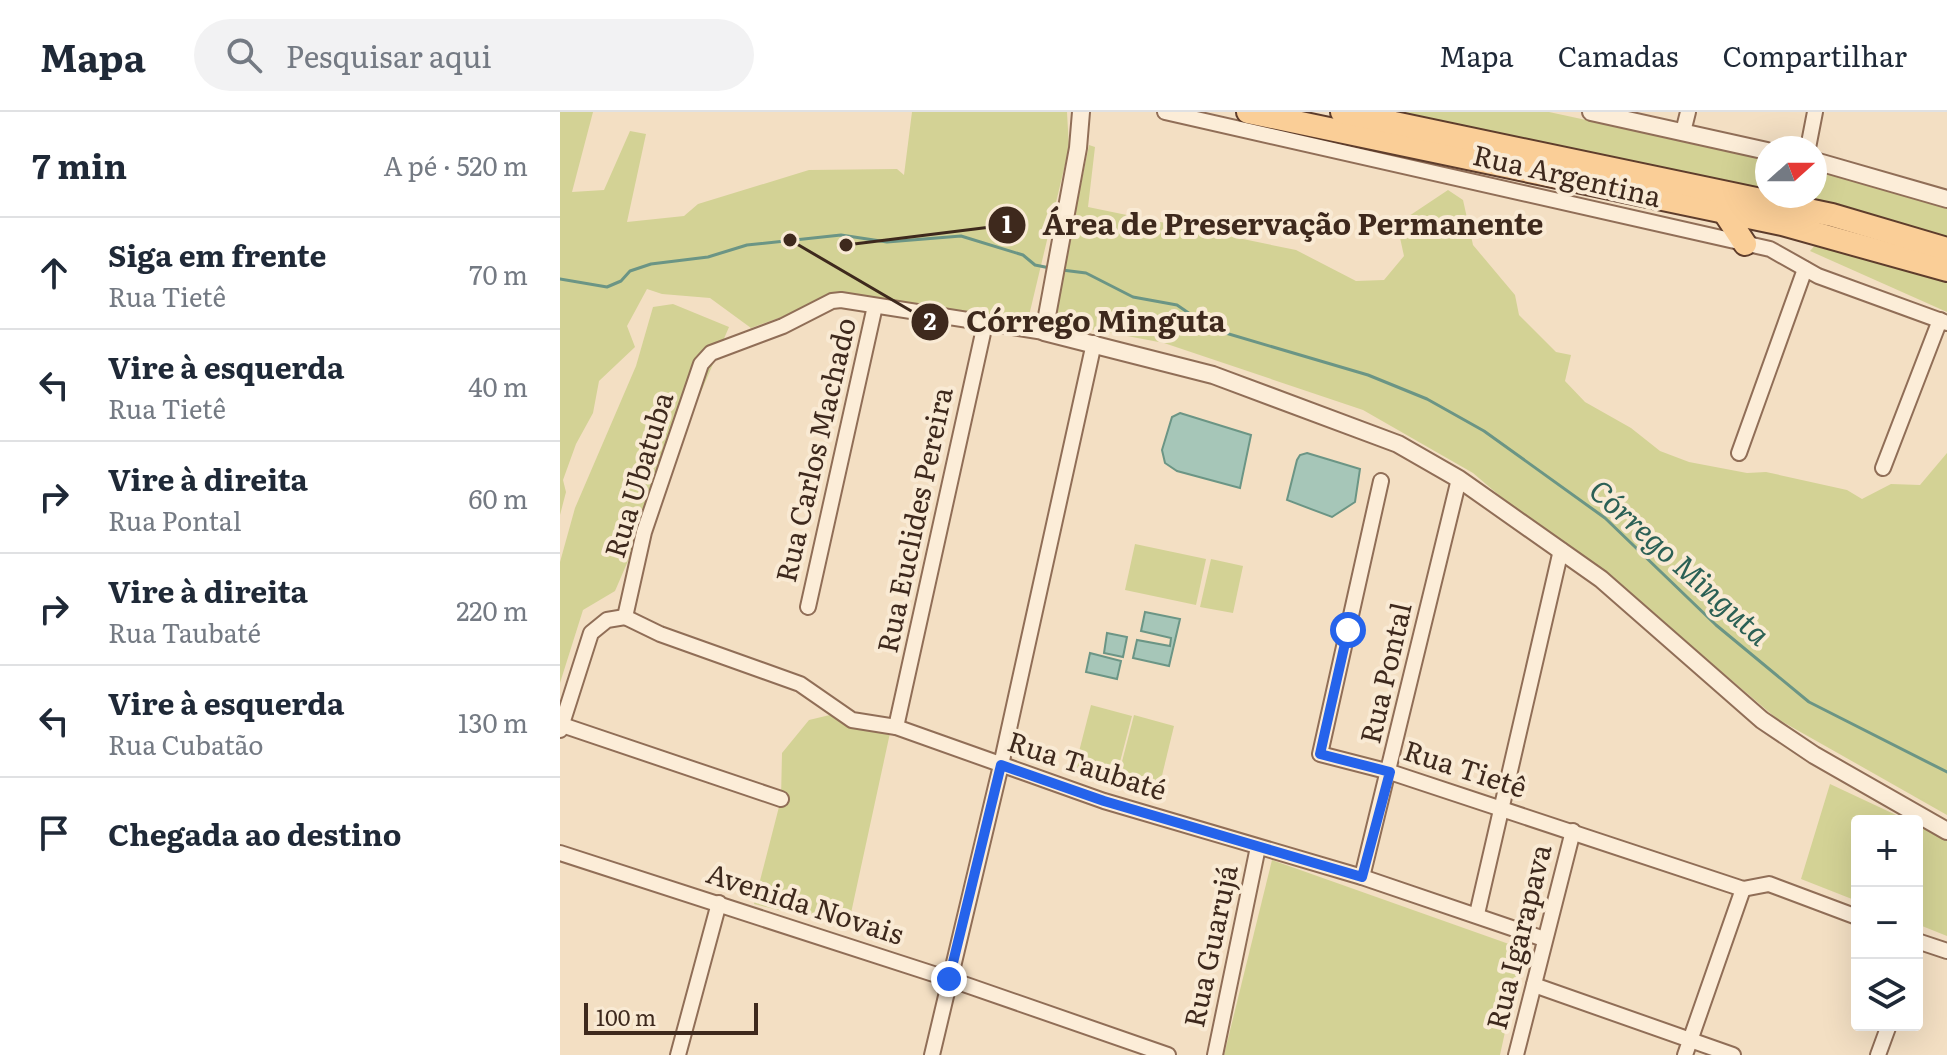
<!DOCTYPE html>
<html lang="pt">
<head>
<meta charset="utf-8">
<style>
	:root { --surface:#fff; --page:#f2f2f3; --text:#1f2937; --muted:#747a83; --line:#e0e1e3 }
	body { margin:0; font-family:Literata,serif; background:var(--page); color:var(--text) }
	.controls { position:absolute; right:24px; bottom:24px; display:grid; overflow:hidden; border-radius:8px; box-shadow:0 8px 32px #0002 }
	.controls button { width:72px; height:72px; display:grid; place-items:center; padding:0; border:0; border-bottom:2px solid var(--line); background:var(--surface); color:var(--text); font:40px sans-serif }
	.compass { position:absolute; left:1195px; top:24px; width:72px; height:72px; border-radius:50%; background:var(--surface); box-shadow:0 8px 32px #0002; rotate:69deg }
	.scale { position:absolute; left:24px; bottom:20px; width:174px; box-sizing:border-box; padding-left:8px; border:4px solid #3e291d; border-top:0; font-size:22px; line-height:28px; white-space:nowrap; color:#3e291d; -webkit-text-stroke:6px #f9ead4; paint-order:stroke }
	.stop { position:absolute; width:24px; height:24px; margin:-18px; border:6px solid #2563eb; border-radius:50%; background:#fff }
	.stop.end { background:#2563eb; border-color:#fff; box-shadow:0 2px 8px #0008 }
	.list { margin:0; padding:0; list-style:none }
	h2 { display:flex; justify-content:space-between; align-items:center; height:104px; margin:0; padding:0 32px; font-size:34px }
	h2 small { font-size:26px; font-weight:400; color:var(--muted) }
	.list li { display:grid; grid-template-columns:52px 1fr auto; gap:24px; align-items:center; box-sizing:border-box; height:112px; padding:0 32px; border-top:2px solid var(--line) }
	.list b { display:block; font-size:30px; white-space:nowrap }
	.list p { margin:0; font-size:26px; white-space:nowrap; color:var(--muted) }
	.list em { font-size:26px; font-style:normal; color:var(--muted) }
	.icon { flex:none; width:44px; height:44px; fill:none; stroke:currentColor; stroke-width:2; stroke-linecap:round; stroke-linejoin:round }
	.map { position:relative; flex:none; width:1387px; height:943px; overflow:hidden }
	header { display:flex; align-items:center; gap:48px; box-sizing:border-box; height:112px; padding:0 40px; background:var(--surface); border-bottom:2px solid var(--line) }
	header strong { font-size:38px }
	nav { display:flex; gap:44px; margin-inline-start:auto; font-size:28px }
	.search { width:560px; height:72px; background:var(--page); display:flex; align-items:center; gap:20px; box-sizing:border-box; padding:0 28px; border-radius:44px; color:var(--muted); font-size:30px }
	main { display:flex }
	aside { flex:1; background:var(--surface) }
	.map>svg:first-child { display:block }
	.green { fill:#d3d295 }
	.water { fill:#a6c6b8; stroke:#6b9585; stroke-width:2 }
	.lines { fill:none; stroke-linecap:round; stroke-linejoin:round }
	.stream { stroke:#6b9585; stroke-width:3 }
	.minor-casing { stroke:#906e57; stroke-width:18 }
	.tertiary-casing { stroke:#906e57; stroke-width:20 }
	.primary-casing { stroke:#5e3d2c; stroke-width:26 }
	.minor { stroke:#fcedd8; stroke-width:14 }
	.tertiary { stroke:#fcedd8; stroke-width:16 }
	.primary { stroke:#face97; stroke-width:22 }
	.route { stroke:#2563eb; stroke-width:10 }
	.labels { text-anchor:middle; stroke-width:8; stroke-linejoin:round; paint-order:stroke }
	.street-label { font-size:28px; fill:#3e291d; stroke:#f9ead4 }
	.water-label { font-size:30px; font-style:italic; fill:#2b6055; stroke:#f9ead4 }
	.leader { fill:none; stroke:#3e291d; stroke-width:3 }
	.callout-dot { fill:#3e291d; stroke:#f9ead4; stroke-width:3 }
	.mark-label { font-size:24px; text-anchor:middle; font-weight:bold; fill:#fff }
	.callout-label { font-size:30px; text-anchor:middle; font-weight:bold; fill:#3e291d; stroke:#f9ead4; stroke-width:8; stroke-linejoin:round; paint-order:stroke }
</style>
</head>
<body>
<header>
<strong>Mapa</strong>
<div class="search"><svg class="icon" aria-label="search" viewBox="0 0 24 24"><circle cx="10" cy="10" r="6"/><path d="M15 15l6 6"/></svg>Pesquisar aqui</div>
<nav><a>Mapa</a><a>Camadas</a><a>Compartilhar</a></nav>
</header>
<main>
<aside>
<h2>7 min<small>A pé · 520 m</small></h2>
<ul class="list">
<li><svg class="icon" aria-label="ahead" viewBox="0 0 24 24"><path d="M12 20V5M6 11l6-6 6 6"/></svg><div><b>Siga em frente</b><p>Rua Tietê</p></div><em>70 m</em></li>
<li><svg class="icon" aria-label="left" viewBox="0 0 24 24"><path d="M17 20v-9H6M10 6l-5 5 5 5"/></svg><div><b>Vire à esquerda</b><p>Rua Tietê</p></div><em>40 m</em></li>
<li><svg class="icon" aria-label="right" viewBox="0 0 24 24"><path d="M7 20v-9h11M14 6l5 5-5 5"/></svg><div><b>Vire à direita</b><p>Rua Pontal</p></div><em>60 m</em></li>
<li><svg class="icon" aria-label="right" viewBox="0 0 24 24"><path d="M7 20v-9h11M14 6l5 5-5 5"/></svg><div><b>Vire à direita</b><p>Rua Taubaté</p></div><em>220 m</em></li>
<li><svg class="icon" aria-label="left" viewBox="0 0 24 24"><path d="M17 20v-9H6M10 6l-5 5 5 5"/></svg><div><b>Vire à esquerda</b><p>Rua Cubatão</p></div><em>130 m</em></li>
<li><svg class="icon" aria-label="arrive" viewBox="0 0 24 24"><path d="M6 21V4h12l-3 4 3 4H6"/></svg><div><b>Chegada ao destino</b></div></li>
</ul>
</aside>
<div class="map">
<svg width="1387" height="943" viewBox="0 0 1387 943">
	<rect width="100%" height="100%" fill="#f3dfc3"/>
	<!-- green -->
	<g class="green">
		<polygon points="0,0 33,0 12,80 44,78 70,19 86,22 67,110 124,104 138,92 249,58 337,57 344,63 352,0 507,0 509,36 467,212 277,185 191,216 150,186 102,182 87,177 67,214 75,235 39,269 33,301 16,332 3,368 6,380 0,403"/>
		<polygon points="812,0 989,0 1207,47 1207,82"/>
		<polygon points="529,33 535,35 528,95 736,138 796,169 824,168 844,144 837,112 888,78 903,88 913,133 955,183 959,203 996,240 1011,243 1005,269 1025,290 1071,316 1100,339 1129,350 1187,361 1206,360 1287,378 1302,387 1331,372 1360,373 1387,341 1387,703 1216,606 1102,509 1016,449 913,361 803,298 604,231 493,210"/>
		<polygon points="1255,57 1387,94 1387,130 1218,84 1255,84"/>
		<polygon points="1257,131 1387,168 1387,200 1250,139"/>
		<polygon points="113,192 169,215 55,479 23,498 0,571 0,450 15,396 76,254 93,195"/>
		<polygon points="575,432 646,447 636,493 565,478"/>
		<polygon points="651,447 683,454 673,501 640,495"/>
		<polygon points="531,593 572,604 555,669 514,659"/>
		<polygon points="274,602 330,621 288,815 194,792 221,687 222,641 249,608"/>
		<polygon points="574,603 614,614 598,680 557,669"/>
		<polygon points="1270,672 1349,709 1297,709 1297,789 1241,767"/>
		<polygon points="1357,712 1387,726 1387,824 1357,812"/>
		<polygon points="712,748 963,837 940,943 664,943"/>
	</g>
	<!-- water -->
	<g class="water">
		<polygon points="620,301 691,323 680,376 617,359 605,351 602,338 612,305"/>
		<polygon points="747,341 800,357 795,390 772,405 727,388 737,348 740,343"/>
		<polygon points="585,500 620,507 609,554 573,546 577,528 610,534 611,526 581,519"/>
		<polygon points="547,521 567,525 563,545 544,541"/>
		<polygon points="530,541 561,549 557,567 526,560"/>
	</g>
	<g class="lines">
		<!-- stream -->
		<g class="stream">
			<polyline points="502,158 526,161 573,185 617,193 652,217 808,263 867,287 924,319 1045,406 1156,513 1249,590 1387,660"/>
			<polyline points="0,167 47,175 61,169 70,159 91,152 148,145 187,133 281,123 327,130 401,124 463,143 475,153 490,156"/>
		</g>
		<defs>
			<g id="minor">
				<polyline points="605,0 1210,137 1258,164 1387,211"/>
				<polyline points="1123,20 1128,0"/>
				<polyline points="1248,36 1255,0"/>
				<polyline points="1179,341 1245,157"/>
				<polyline points="1323,356 1380,208"/>
				<polyline points="821,369 760,642 830,660 1183,777 1209,772 1297,805"/>
				<polyline points="248,495 315,194"/>
				<polyline points="65,505 100,522 240,572 292,608 336,615 544,689 802,765 984,827"/>
				<polyline points="65,505 84,420 141,252 151,241 223,214 272,189 281,188 484,220"/>
				<polyline points="2,613 221,687"/>
				<polyline points="336,615 425,212"/>
				<polyline points="0,618 31,521 47,508 65,505"/>
				<polyline points="0,741 389,867 608,943"/>
				<polyline points="802,765 899,367"/>
				<polyline points="917,802 1001,438"/>
				<polyline points="1357,829 1387,839"/>
				<polyline points="974,873 1173,943"/>
				<polyline points="118,943 159,791"/>
				<polyline points="372,943 441,653 534,231"/>
				<polyline points="655,943 698,735"/>
				<polyline points="956,943 1013,719"/>
				<polyline points="1125,943 1183,777"/>
				<polyline points="1318,943 1329,913"/>
			</g>
			<g id="tertiary">
				<polyline points="521,0 518,36 484,220 653,263 838,332 899,367 1041,467 1202,608 1254,643 1387,719"/>
				<polyline points="1031,0 1207,39"/>
				<polyline points="1255,49 1387,87"/>
			</g>
			<g id="primary">
				<polyline points="688,0 1222,112 1387,158"/>
				<polyline points="782,0 1272,103 1387,137"/>
				<polyline points="1166,103 1185,132"/>
			</g>
		</defs>
		<!-- minor casing -->
		<use href="#minor" class="minor-casing"/>
		<!-- tertiary casing -->
		<use href="#tertiary" class="tertiary-casing"/>
		<!-- primary casing -->
		<use href="#primary" class="primary-casing"/>
		<!-- minor -->
		<use href="#minor" class="minor"/>
		<!-- tertiary -->
		<use href="#tertiary" class="tertiary"/>
		<!-- primary -->
		<use href="#primary" class="primary"/>
	</g>
	<g class="lines">
		<!-- route -->
		<polyline class="route" points="389,867 441,653 544,689 802,765 830,660 760,642 788,518"/>
	</g>
	<g class="labels">
		<!-- street labels -->
		<g class="street-label">
			<text transform="translate(1007 64) rotate(13)" y="10">Rua Argentina</text>
			<text transform="translate(256 338) rotate(-77)" y="10">Rua Carlos Machado</text>
			<text transform="translate(79 363) rotate(-73)" y="10">Rua Ubatuba</text>
			<text transform="translate(355 408) rotate(-78)" y="10">Rua Euclides Pereira</text>
			<text transform="translate(826 561) rotate(-77)" y="10">Rua Pontal</text>
			<text transform="translate(527 654) rotate(18)" y="10">Rua Taubaté</text>
			<text transform="translate(905 657) rotate(18)" y="10">Rua Tietê</text>
			<text transform="translate(245 792) rotate(18)" y="10">Avenida Novais</text>
			<text transform="translate(959 825) rotate(-76)" y="10">Rua Igarapava</text>
			<text transform="translate(651 834) rotate(-78)" y="10">Rua Guarujá</text>
		</g>
		<!-- water labels -->
		<g class="water-label">
			<text transform="translate(1119 451) rotate(42)" y="10">Córrego Minguta</text>
		</g>
	</g>
	<!-- callouts -->
	<path class="leader" d="M286 133L447 113M230 128L370 210"/>
	<g class="callout-dot">
		<circle cx="286" cy="133" r="8"/>
		<circle cx="230" cy="128" r="8"/>
		<circle cx="447" cy="113" r="20"/>
		<circle cx="370" cy="210" r="20"/>
	</g>
	<g class="mark-label">
		<text x="447" y="121">1</text>
		<text x="370" y="218">2</text>
	</g>
	<g class="callout-label">
		<text x="733" y="123">Área de Preservação Permanente</text>
		<text x="536" y="220">Córrego Minguta</text>
	</g>
</svg>
<div class="controls">
<button>+</button>
<button>−</button>
<button><svg class="icon" aria-label="layers" viewBox="0 0 24 24"><path d="M12 4l9 5-9 5-9-5zM3 14l9 5 9-5"/></svg></button>
</div>
<svg class="compass" viewBox="-18 -18 36 36"><path d="M0-13l5 13h-10z" fill="#e53935"/><path d="M0 13l5-13h-10z" fill="#747a83"/></svg>
<div class="scale">100 m</div>
<div class="stop" style="left:788px;top:518px"></div>
<div class="stop end" style="left:389px;top:867px"></div>
</div>
</main>
</body>
</html>
